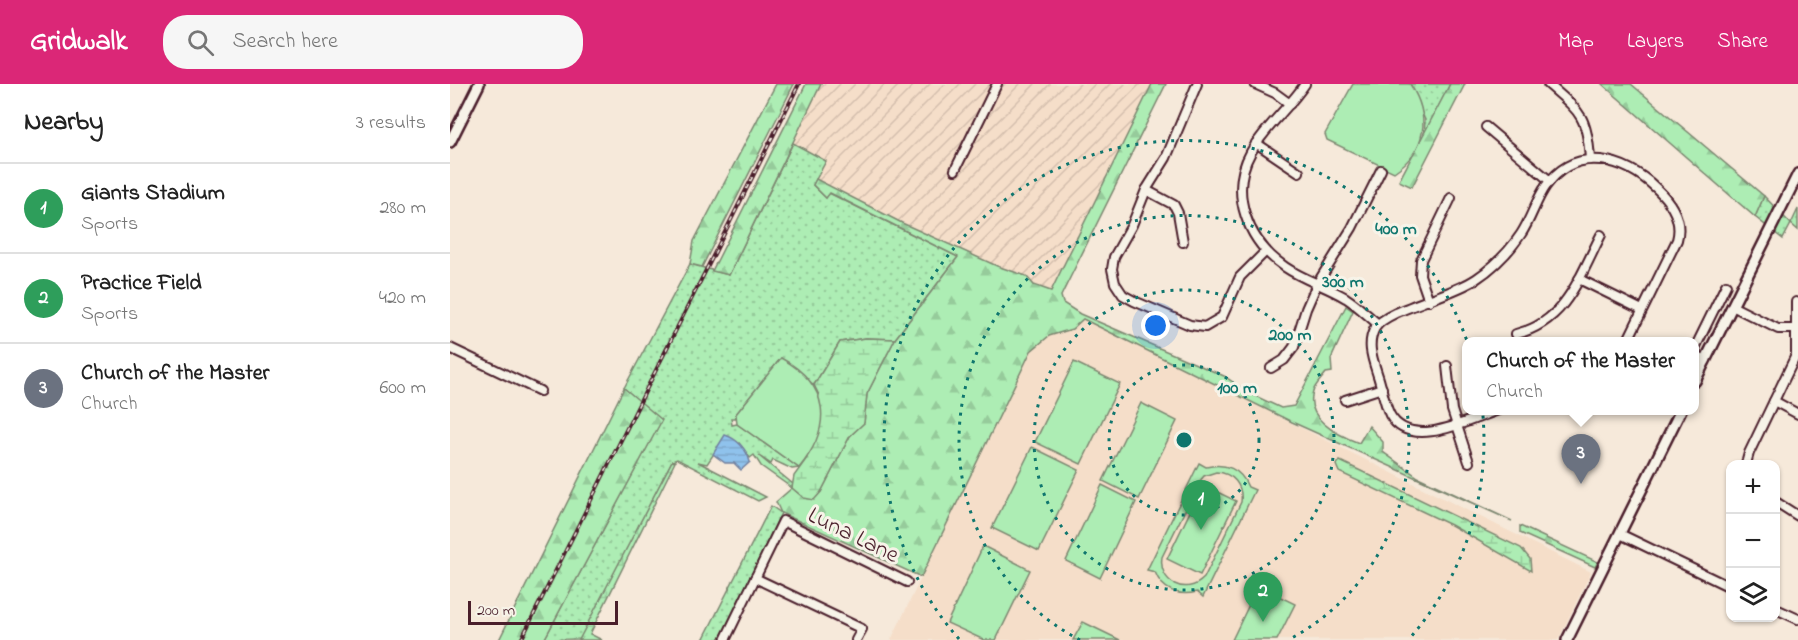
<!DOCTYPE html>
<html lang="en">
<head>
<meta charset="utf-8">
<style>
	:root { --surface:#fff; --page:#f6f6f6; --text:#222; --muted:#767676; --line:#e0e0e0; --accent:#db2777 }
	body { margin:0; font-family:"Indie Flower",sans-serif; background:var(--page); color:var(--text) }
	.controls { position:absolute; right:18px; bottom:18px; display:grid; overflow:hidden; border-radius:12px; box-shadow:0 2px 4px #0004 }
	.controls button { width:54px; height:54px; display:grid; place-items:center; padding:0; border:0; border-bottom:2px solid var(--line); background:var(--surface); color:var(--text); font:30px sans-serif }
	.scale { position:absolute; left:18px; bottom:15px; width:150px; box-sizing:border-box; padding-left:6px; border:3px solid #4a1f2b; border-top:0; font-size:16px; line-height:21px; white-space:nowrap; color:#4a1f2b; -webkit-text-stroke:4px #f7f3e8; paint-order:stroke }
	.you { position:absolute; left:706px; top:242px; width:21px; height:21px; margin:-15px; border:4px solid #fff; border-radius:50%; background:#1a73e8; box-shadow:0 0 0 9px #1a73e833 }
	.badge { display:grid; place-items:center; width:39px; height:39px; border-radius:50%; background:var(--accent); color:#fff; font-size:20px; font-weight:700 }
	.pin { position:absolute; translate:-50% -50px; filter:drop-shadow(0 2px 3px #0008) }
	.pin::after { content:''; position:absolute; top:32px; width:21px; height:18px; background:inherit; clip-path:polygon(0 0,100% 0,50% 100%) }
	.popup { position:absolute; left:1012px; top:253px; width:237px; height:78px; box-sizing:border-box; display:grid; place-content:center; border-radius:12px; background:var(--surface); filter:drop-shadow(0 2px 4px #0005); font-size:20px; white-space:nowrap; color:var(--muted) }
	.popup b { font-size:22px; color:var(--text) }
	.popup::after { content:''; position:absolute; left:50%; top:100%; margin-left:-12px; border:12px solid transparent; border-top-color:var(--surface) }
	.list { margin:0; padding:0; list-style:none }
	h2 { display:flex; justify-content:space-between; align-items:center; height:78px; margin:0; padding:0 24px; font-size:26px }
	h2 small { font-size:20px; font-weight:400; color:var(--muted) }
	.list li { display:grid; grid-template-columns:39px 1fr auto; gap:18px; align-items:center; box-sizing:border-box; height:90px; padding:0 24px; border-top:2px solid var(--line) }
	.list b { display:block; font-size:22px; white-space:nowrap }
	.list p { margin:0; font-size:20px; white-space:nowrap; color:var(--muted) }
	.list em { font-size:20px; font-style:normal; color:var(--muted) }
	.icon { flex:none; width:33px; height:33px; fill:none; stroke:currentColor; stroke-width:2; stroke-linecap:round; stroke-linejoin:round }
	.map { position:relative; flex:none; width:1348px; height:556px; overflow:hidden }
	header { display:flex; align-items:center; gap:36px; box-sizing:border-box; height:84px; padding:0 30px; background:var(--accent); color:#fff }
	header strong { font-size:28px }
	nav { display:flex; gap:33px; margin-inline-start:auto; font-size:21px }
	.search { width:420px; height:54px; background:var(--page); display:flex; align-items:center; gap:15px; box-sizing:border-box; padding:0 21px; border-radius:24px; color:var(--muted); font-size:22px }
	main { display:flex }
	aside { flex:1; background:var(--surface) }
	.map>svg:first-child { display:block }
	.built { fill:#f5dec9 }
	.industrial { fill:url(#industrial-furrows) }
	.grass { fill:url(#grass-dots); stroke:#7c8670; stroke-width:1.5 }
	.forest { fill:url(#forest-firs); stroke:#7c8670; stroke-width:1.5 }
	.wetland { fill:url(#wetland-marsh); stroke:#7c8670; stroke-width:1.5 }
	.garden { fill:#adedb4; stroke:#7c8670; stroke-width:1.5; fill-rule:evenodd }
	.water { fill:url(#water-rules); stroke:#73819f; stroke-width:1.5 }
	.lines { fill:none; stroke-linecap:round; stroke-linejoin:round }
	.minor-casing { stroke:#4a1f2b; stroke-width:12 }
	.major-casing { stroke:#4a1f2b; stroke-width:14 }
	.minor { stroke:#f7f3e8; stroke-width:8 }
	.major { stroke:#f7f3e8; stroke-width:9 }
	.rail-casing { stroke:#4a1f2b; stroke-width:4 }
	.rail { stroke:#f7f3e8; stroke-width:1.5; stroke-dasharray:4.5; stroke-linecap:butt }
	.ring { fill:none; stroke:#0f766e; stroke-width:3; stroke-dasharray:3 6 }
	.labels { text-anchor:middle; stroke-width:6; stroke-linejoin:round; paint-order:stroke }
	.street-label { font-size:24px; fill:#4a1f2b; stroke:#f7f3e8 }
	.centre { fill:#0f766e; stroke:#f7f3e8; stroke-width:3 }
	.ring-label { font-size:18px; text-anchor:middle; font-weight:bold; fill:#0f766e; stroke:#f7f3e8; stroke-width:6; stroke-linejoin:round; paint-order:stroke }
</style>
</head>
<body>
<header>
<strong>Gridwalk</strong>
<div class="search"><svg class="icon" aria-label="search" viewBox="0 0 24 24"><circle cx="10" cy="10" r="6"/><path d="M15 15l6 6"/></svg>Search here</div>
<nav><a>Map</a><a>Layers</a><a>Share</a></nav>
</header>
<main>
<aside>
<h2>Nearby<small>3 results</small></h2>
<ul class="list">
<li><span class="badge" style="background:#2e9e5b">1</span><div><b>Giants Stadium</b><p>Sports</p></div><em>280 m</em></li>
<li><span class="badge" style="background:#2e9e5b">2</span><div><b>Practice Field</b><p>Sports</p></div><em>420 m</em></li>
<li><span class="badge" style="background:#6b7280">3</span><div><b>Church of the Master</b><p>Church</p></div><em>600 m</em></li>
</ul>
</aside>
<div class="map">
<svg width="1348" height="556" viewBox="0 0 1348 556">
	<defs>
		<pattern id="industrial-furrows" width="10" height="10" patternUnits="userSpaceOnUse" patternTransform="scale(1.5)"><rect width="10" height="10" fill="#f5dec9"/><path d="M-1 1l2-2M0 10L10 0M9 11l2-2" fill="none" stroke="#d4bead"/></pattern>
		<pattern id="grass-dots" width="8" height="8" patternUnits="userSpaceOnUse" patternTransform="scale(1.5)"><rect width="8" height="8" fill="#adedb4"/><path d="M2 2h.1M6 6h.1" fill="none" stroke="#96cb9b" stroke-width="1.8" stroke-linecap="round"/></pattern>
		<pattern id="forest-firs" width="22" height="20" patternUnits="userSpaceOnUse" patternTransform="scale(1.5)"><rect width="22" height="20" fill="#adedb4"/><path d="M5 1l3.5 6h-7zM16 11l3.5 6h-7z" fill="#96cb9b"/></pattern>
		<pattern id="wetland-marsh" width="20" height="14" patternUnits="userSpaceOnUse" patternTransform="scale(1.5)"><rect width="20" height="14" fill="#adedb4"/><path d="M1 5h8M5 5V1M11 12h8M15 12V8" fill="none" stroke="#96cb9b"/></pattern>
		<pattern id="water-rules" width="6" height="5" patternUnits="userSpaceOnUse" patternTransform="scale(1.5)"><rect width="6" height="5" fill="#8fc2ec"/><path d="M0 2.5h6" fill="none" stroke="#7da6cb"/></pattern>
	</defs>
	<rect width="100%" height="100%" fill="#f6e9da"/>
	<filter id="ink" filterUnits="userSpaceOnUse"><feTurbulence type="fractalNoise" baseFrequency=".0167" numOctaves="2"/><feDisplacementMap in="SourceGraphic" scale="12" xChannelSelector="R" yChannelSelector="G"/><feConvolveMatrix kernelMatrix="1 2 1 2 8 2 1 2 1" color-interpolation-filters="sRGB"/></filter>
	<g filter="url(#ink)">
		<!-- built -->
		<polygon class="built" points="633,235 1141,488 1108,556 441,556 581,267 599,252 622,245"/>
		<!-- industrial -->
		<polygon class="industrial" points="371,0 712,0 603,219 363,101 375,77 343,59"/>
		<!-- grass -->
		<g class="grass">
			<polygon points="959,0 1000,0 974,51 975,36"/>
			<polygon points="343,59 376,77 363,101 376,114 379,109 508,173 445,255 416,254 390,258 364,301 331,274 286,330 286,334 281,334 282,341 287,340 349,384 342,385 323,376 321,380 309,372 343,400 342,404 311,382 304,371 300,374 289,359 265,368 257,380 248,378 316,413 308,417 227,375 222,377 131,555 94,556 211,337 174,304 240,180 279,191"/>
			<polygon points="1314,112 1341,140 1348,125 1348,146 1341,140 1333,155 1305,133"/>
			<polygon points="321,422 331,429 270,556 253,556"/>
		</g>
		<!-- forest -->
		<g class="forest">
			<polygon points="326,0 344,0 252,183 240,180 244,157"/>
			<polygon points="356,0 371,0 279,191 262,187"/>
			<path d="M702,0h14l-105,212 2,7 17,11 144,62 25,17 32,15 13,-2 52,-100 7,5 -22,48 1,13 -6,1c-4,5 -9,10 -12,16 -12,29 24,46 45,54l10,-17 14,16v10l35,25 94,44 -220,-99 -209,-103 -11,10 -23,7 -18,15 -110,226 -140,-64 -5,-11 16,-14 12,10 17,-6 29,-56 14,-13 3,-29 28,-55 63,-82 -128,-64 -4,5 -13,-13 3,-6 86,44 95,43 29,10 8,9 17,6z"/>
			<polygon points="1000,0 1015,0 962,103 949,97"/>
			<polygon points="1152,0 1181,0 1314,112 1305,133"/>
			<polygon points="174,304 212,336 94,556 49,556"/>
			<polygon points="1070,442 1148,478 1145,483 1070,449"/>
		</g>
		<!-- wetland -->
		<g class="wetland">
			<polygon points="416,254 445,255 417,310 414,339 400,352 371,408 364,416 354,414 342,404 344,392 357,374 369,311 364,301 390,258"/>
			<polygon points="222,377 225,378 140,550 152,556 129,556"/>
			<polygon points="890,377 1071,464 1080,475 1081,487 1001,441 889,388 886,381"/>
		</g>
		<!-- garden -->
		<g class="garden">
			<path d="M903,0h57c21,32 17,66 -16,88l-67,-32 -2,-6z"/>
			<path d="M331,274c49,27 52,68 18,110l-62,-44 -1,-10z"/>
			<polygon points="624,278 670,300 631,380 585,358"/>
			<polygon points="691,319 727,337 689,415 653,397"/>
			<polygon points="582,363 629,386 589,467 542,444"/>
			<path d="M749,379l7,4c19,-5 35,2 42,20l7,3 -52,107 -6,-5c-19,5 -35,-2 -42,-20l-8,-2zM766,388c17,1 27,13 25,30l-37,76c-18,19 -46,4 -42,-21l37,-75 5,-6z"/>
			<polygon points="652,401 686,418 650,494 616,477"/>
			<polygon points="753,401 786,417 750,491 717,475"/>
			<polygon points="533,462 580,486 546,556 534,556 497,539"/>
			<polygon points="808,502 845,520 827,556 782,556"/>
			<polygon points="633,538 670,556 623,556"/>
		</g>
		<!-- water -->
		<path class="water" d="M275,351c13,4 22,15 25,27l-9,8 -7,-7h-9l-12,-9z"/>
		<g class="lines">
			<defs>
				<g id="minor">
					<polyline points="747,0 716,74 696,106 682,141 664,173 662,185 665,199 673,211 684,217 740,241 755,243 772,233 790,193 816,167"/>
					<polyline points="805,0 825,9 840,20"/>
					<path d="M855,0c-16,24 -40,43 -54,68 -23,41 -3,90 34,115 19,13 41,19 61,31 11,7 21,17 32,26"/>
					<path d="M1098,0c32,28 39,31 42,75"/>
					<polyline points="1036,43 1100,97"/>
					<polyline points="806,59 849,88"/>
					<polyline points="505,86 547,0"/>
					<polyline points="696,106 724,121 728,129 733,158"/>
					<polyline points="1129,195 1192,226"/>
					<polyline points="979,217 970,191 971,176 1001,114"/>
					<polyline points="1282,222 1328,245 1348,245"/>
					<path d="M1066,250c50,-12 64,-58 85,-99"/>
					<polyline points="0,264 90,307"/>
					<polyline points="1245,264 1276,201"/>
					<polyline points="1245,271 1256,276"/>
					<polyline points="997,282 1002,326 1019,378"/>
					<polyline points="821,284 834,276 844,263 856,225 867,200 902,144 931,86"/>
					<polyline points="895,316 932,304"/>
					<polyline points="1324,317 1348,330"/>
					<path d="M1048,326c-29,10 -88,41 -108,5 -6,-12 -8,-27 -12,-39 -5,-16 -12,-32 -3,-48 12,-19 77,-32 101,-49 18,-12 33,-27 45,-45 10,-15 15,-34 25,-48 30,-42 79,-28 110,2 15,14 27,31 21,52l-50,102"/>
					<polyline points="1296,380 1299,369 1346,271 1346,218"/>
					<polyline points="1326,418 1348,432"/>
					<polyline points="1170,450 1280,503"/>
					<polyline points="305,494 412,545 406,556"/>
					<polyline points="1326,525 1348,535"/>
					<polyline points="275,556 333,437 457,498"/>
				</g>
				<g id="major">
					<polyline points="0,58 29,0"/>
					<polyline points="1245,297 1348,90"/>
					<polyline points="1117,556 1231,326"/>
				</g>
			</defs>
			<!-- minor casing -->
			<use href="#minor" class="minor-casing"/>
			<!-- major casing -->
			<use href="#major" class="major-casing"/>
			<!-- minor -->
			<use href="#minor" class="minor"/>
			<!-- major -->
			<use href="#major" class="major"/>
			<defs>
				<polyline id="rail" points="71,556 349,0"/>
			</defs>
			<!-- rail casing -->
			<use href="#rail" class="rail-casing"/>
			<!-- rail -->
			<use href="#rail" class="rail"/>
		</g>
	</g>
	<!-- distance rings -->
	<g class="ring">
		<circle cx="734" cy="356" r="75"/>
		<circle cx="734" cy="356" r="150"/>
		<path d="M630 556A225 225 0 1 1 838 556"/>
		<path d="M509 555A300 300 0 1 1 959 555"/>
	</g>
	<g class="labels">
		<!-- street labels -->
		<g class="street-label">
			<text transform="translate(404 450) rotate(26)" y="8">Luna Lane</text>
		</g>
	</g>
	<circle cx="734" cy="356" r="9" class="centre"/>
	<g class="ring-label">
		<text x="946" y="150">400 m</text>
		<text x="893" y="203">300 m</text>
		<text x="840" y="256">200 m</text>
		<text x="787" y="309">100 m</text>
	</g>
</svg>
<div class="controls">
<button>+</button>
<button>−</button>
<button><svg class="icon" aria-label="layers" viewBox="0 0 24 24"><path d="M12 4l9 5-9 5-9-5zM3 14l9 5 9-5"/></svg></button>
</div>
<div class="scale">200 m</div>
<div class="you"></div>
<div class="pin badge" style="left:751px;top:446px;background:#2e9e5b">1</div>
<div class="pin badge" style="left:813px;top:538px;background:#2e9e5b">2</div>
<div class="pin badge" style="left:1131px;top:400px;background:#6b7280">3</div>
<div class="popup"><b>Church of the Master</b>Church</div>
</div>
</main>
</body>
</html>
